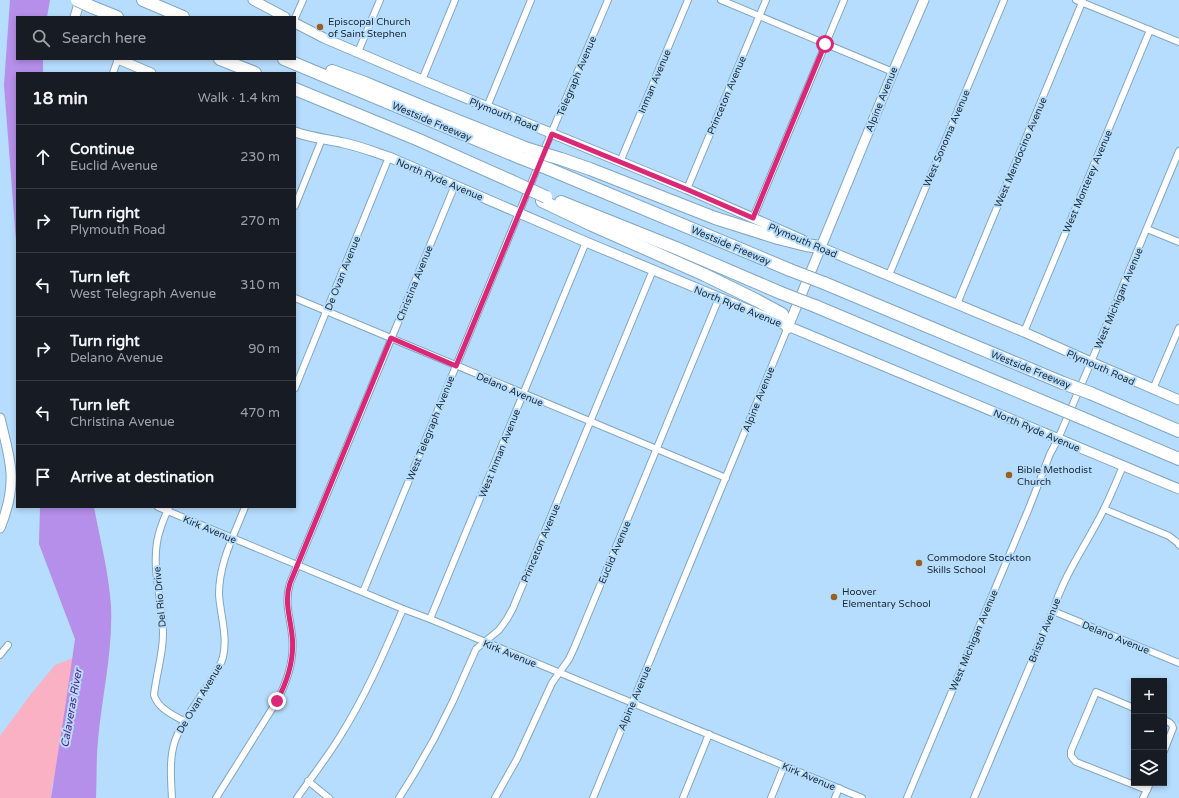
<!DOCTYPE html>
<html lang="en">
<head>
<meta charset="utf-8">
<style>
	:root { --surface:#171b24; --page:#20242c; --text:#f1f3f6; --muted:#9ea1a6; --line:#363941 }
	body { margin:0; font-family:"Varela Round",sans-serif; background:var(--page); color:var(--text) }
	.controls { position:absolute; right:12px; bottom:12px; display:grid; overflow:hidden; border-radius:0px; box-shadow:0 2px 6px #0003 }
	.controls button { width:36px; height:36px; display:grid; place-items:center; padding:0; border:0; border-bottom:1px solid var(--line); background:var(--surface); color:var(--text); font:20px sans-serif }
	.stop { position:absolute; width:12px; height:12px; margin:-9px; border:3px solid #db2777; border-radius:50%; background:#fff }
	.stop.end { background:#db2777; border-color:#fff; box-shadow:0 1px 4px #0008 }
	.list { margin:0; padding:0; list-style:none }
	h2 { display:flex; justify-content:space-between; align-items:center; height:52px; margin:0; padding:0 16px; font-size:17px }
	h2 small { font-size:13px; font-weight:400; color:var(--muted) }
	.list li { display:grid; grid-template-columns:26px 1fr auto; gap:12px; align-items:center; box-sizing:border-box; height:64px; padding:0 16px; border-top:1px solid var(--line) }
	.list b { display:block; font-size:15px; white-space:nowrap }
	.list p { margin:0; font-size:13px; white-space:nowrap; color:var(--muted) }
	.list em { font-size:13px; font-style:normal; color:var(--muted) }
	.icon { flex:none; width:22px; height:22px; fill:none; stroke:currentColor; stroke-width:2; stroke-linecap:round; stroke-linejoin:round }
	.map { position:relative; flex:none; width:1179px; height:798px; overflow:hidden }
	.search { position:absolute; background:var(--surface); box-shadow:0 2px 6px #0003; left:16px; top:16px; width:280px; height:44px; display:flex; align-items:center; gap:10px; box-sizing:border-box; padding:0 14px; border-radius:0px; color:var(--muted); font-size:15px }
	.panel { position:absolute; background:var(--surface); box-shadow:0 2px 6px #0003; left:16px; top:72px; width:280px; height:436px; border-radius:0px }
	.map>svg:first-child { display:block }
	.green { fill:#f9b1c3 }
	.water { fill:#b58fe9 }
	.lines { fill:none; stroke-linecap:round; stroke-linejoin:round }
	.street-casing { stroke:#80a6c3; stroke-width:8 }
	.secondary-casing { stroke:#80a6c3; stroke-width:11 }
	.highway-casing { stroke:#80a6c3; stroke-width:14 }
	.street { stroke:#fff; stroke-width:6 }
	.secondary { stroke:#fff; stroke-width:9 }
	.highway { stroke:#fff; stroke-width:12 }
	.highway-bridge-casing { stroke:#80a6c3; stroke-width:14; stroke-linecap:butt }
	.highway-bridge { stroke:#fff; stroke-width:12 }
	.route { stroke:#db2777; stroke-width:5 }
	.poi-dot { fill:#9b6021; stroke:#b6ddfd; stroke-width:1.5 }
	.labels { text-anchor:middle; stroke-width:4; stroke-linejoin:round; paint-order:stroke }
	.poi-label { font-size:10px; fill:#1c2b36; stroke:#b6ddfd; text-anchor:start }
	.street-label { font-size:10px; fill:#1c2b36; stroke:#b6ddfd }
	.water-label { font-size:11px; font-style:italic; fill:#572189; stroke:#b6ddfd }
</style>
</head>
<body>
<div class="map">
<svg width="1179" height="798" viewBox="0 0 1179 798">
	<rect width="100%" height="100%" fill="#b6ddfd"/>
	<!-- green -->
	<polygon class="green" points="73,658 59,762 52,785 51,798 0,798 0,736 31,694 55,665"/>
	<!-- water -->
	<g class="water">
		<polygon points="10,0 50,0 47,17 17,17 17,59 43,59 43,73 17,73 17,254 4,85"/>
		<path d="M40,507h54c6,33 15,66 17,99 2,45 -9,90 -13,134 -2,19 -1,39 -2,58h-45l15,-96 9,-63 -36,-95z"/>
	</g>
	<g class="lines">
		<defs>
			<g id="street">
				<polyline points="721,0 893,72"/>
				<polyline points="1076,0 1179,42"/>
				<polyline points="295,18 303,0"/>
				<polyline points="358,52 380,0"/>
				<polyline points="113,73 118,59"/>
				<polyline points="422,80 455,0"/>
				<polyline points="487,107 531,0"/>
				<polyline points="542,155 608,0"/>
				<polyline points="620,162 688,0"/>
				<polyline points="687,189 766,0"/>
				<polyline points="295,206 322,139"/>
				<polyline points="753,218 844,0"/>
				<polyline points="1147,229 1179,242"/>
				<polyline points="889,275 1004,0"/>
				<polyline points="295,298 726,478"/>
				<polyline points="957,304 1083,0"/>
				<polyline points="1024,332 1150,30"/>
				<polyline points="295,388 389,157"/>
				<polyline points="1153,389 1179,328"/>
				<polyline points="158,507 403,609 430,619 862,798"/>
				<path d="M169,507c-5,11 -10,23 -12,35 -5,31 6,61 6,92 0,21 -7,41 -9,61 4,14 20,20 31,27"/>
				<polyline points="1104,509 1169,536 1178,543 1179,545"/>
				<polyline points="363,592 539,164"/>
				<polyline points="1053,611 1179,663"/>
				<polyline points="430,619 586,242"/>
				<polyline points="0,655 8,645"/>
				<polyline points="1134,708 1096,692 1071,751 1071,756 1076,762 1147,790 1150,783"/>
				<path d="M1164,720c5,2 8,3 9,8l-9,23"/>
				<polyline points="308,781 329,798"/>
				<path d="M172,798c-1,-18 -3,-40 3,-57 6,-18 19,-34 29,-50 7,-11 16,-22 19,-34 5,-21 -3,-43 -4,-63 0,-31 15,-59 26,-87"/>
				<path d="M216,798l61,-97c11,-21 18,-42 15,-66 -2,-19 -8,-32 -2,-52l165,-398"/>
				<path d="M297,798c14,-20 29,-39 42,-60 26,-41 45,-85 64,-129"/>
				<polyline points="399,798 414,774 434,739 453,701 476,649 499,630 507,619 513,608 653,270"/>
				<polyline points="495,798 517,759 552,683 569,659 575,646 719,298"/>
				<polyline points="593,798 788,327"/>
				<polyline points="683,798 709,734"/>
				<polyline points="771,798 784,766"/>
				<polyline points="835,798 839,788"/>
				<polyline points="907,798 1029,508 1050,454 1058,439 1091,362 1179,151"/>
				<path d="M974,798l79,-187c12,-39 34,-67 51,-102 7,-14 13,-29 19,-43"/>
				<polyline points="1143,798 1147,790"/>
			</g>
			<g id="secondary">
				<polyline points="253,0 285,17"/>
				<polyline points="75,17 80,0"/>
				<polyline points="295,23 324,38 422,80 687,189 803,240"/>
				<polyline points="118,59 151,73"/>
				<path d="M295,132c17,6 31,7 49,11 15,3 30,9 45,14l197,85 593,247"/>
				<polyline points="815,245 1024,332 1091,362 1179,400"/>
				<polyline points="788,327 893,72 924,0"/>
				<path d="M0,418c4,18 10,37 11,55 1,19 -4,38 -11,55"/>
			</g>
			<g id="highway">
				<polyline points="143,0 183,17"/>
				<polyline points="92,7 117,17"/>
				<polyline points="220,59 255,73"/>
				<polyline points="284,59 521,158"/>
				<polyline points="332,71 365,83 428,109 528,149"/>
				<polyline points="295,89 419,140 511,181"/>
				<polyline points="561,159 590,169 715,218 778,238 806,245 820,247"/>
				<polyline points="549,169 790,270"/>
				<polyline points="542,201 590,224 705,275 756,300 782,314 788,327"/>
				<polyline points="561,202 676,248 781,293"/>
				<polyline points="824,283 1063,383"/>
				<polyline points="815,306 1058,408"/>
				<polyline points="1090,393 1179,431"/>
				<polyline points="1082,418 1179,459"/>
			</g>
		</defs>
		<!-- street casing -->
		<use href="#street" class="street-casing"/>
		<!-- secondary casing -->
		<use href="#secondary" class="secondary-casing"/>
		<!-- highway casing -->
		<use href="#highway" class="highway-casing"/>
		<!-- street -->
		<use href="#street" class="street"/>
		<!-- secondary -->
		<use href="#secondary" class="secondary"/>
		<!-- highway -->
		<use href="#highway" class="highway"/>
		<defs>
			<g id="highway-bridge">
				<polyline points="77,0 92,7"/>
				<polyline points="528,149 561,159"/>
				<polyline points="521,158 549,169"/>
				<polyline points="511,181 546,197"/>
				<polyline points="790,270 824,283"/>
				<polyline points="781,293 815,306"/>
				<polyline points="1063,383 1090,393"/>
				<polyline points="1058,408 1082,418"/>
			</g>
		</defs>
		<!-- highway-bridge casing -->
		<use href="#highway-bridge" class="highway-bridge-casing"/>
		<!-- highway-bridge -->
		<use href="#highway-bridge" class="highway-bridge"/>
	</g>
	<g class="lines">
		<!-- route -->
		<path class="route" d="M277,701c11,-21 18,-42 15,-66 -2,-19 -8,-33 -2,-52l101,-245 65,28 96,-232 134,55 67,29 72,-174"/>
	</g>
	<!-- markers -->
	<g class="poi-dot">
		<circle cx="320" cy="27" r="4"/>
		<circle cx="1009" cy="475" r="4"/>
		<circle cx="919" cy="563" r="4"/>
		<circle cx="834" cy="597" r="4"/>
	</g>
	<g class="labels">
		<!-- poi labels -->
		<g class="poi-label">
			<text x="328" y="25">Episcopal Church<tspan x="328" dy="12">of Saint Stephen</tspan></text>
			<text x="1017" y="473">Bible Methodist<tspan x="1017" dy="12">Church</tspan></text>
			<text x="927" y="561">Commodore Stockton<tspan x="927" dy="12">Skills School</tspan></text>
			<text x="842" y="595">Hoover<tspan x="842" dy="12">Elementary School</tspan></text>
		</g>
		<!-- street labels -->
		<g class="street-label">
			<text transform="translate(576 76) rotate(-67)" y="4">Telegraph Avenue</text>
			<text transform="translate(654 81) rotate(-67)" y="4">Inman Avenue</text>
			<text transform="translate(726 95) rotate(-67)" y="4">Princeton Avenue</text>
			<text transform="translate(881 99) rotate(-68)" y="4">Alpine Avenue</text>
			<text transform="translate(504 114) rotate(22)" y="4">Plymouth Road</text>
			<text transform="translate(432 121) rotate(23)" y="4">Westside Freeway</text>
			<text transform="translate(946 138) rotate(-67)" y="4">West Sonoma Avenue</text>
			<text transform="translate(1020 152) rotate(-67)" y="4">West Mendocino Avenue</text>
			<text transform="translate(440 179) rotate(23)" y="4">North Ryde Avenue</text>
			<text transform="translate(1087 181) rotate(-67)" y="4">West Monterey Avenue</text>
			<text transform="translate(803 240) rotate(23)" y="4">Plymouth Road</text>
			<text transform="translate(731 245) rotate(23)" y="4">Westside Freeway</text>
			<text transform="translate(342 273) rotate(-68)" y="4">De Ovan Avenue</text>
			<text transform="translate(414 283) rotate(-68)" y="4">Christina Avenue</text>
			<text transform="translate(1118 298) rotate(-67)" y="4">West Michigan Avenue</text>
			<text transform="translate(738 306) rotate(22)" y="4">North Ryde Avenue</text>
			<text transform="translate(1101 367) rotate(24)" y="4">Plymouth Road</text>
			<text transform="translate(1031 369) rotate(22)" y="4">Westside Freeway</text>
			<text transform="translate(510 389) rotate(23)" y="4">Delano Avenue</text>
			<text transform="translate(758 399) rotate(-68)" y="4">Alpine Avenue</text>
			<text transform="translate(430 428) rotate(-68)" y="4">West Telegraph Avenue</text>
			<text transform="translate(1037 430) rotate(23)" y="4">North Ryde Avenue</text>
			<text transform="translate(499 453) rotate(-68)" y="4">West Inman Avenue</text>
			<text transform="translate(210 529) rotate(23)" y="4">Kirk Avenue</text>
			<text transform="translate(540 543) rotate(-67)" y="4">Princeton Avenue</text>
			<text transform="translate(614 552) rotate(-67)" y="4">Euclid Avenue</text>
			<text transform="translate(159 597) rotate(-95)" y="4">Del Rio Drive</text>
			<text transform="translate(1044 630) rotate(-68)" y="4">Bristol Avenue</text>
			<text transform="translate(1116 637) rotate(22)" y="4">Delano Avenue</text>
			<text transform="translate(973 640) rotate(-67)" y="4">West Michigan Avenue</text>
			<text transform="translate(510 653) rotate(22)" y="4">Kirk Avenue</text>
			<text transform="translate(199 698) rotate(-59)" y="4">De Ovan Avenue</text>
			<text transform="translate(634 698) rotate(-67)" y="4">Alpine Avenue</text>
			<text transform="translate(809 776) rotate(23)" y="4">Kirk Avenue</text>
		</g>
		<!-- water labels -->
		<g class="water-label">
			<text transform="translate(71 708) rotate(-80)" y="4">Calaveras River</text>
		</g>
	</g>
</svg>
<div class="controls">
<button>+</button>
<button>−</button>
<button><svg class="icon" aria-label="layers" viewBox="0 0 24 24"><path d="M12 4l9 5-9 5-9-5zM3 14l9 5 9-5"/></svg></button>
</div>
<div class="stop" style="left:825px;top:44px"></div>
<div class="stop end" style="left:277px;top:701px"></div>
<div class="search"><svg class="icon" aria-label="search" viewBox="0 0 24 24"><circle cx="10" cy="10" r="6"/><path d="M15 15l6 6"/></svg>Search here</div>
<section class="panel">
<h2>18 min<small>Walk · 1.4 km</small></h2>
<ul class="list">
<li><svg class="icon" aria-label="ahead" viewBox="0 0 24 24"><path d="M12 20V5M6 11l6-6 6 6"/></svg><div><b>Continue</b><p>Euclid Avenue</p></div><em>230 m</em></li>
<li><svg class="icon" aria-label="right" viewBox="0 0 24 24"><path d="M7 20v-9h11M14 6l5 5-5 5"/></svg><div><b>Turn right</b><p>Plymouth Road</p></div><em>270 m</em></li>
<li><svg class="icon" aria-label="left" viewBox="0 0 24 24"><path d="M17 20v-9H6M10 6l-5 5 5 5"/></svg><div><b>Turn left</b><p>West Telegraph Avenue</p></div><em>310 m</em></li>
<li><svg class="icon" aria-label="right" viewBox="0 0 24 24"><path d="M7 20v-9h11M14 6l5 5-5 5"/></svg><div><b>Turn right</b><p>Delano Avenue</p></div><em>90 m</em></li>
<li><svg class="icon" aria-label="left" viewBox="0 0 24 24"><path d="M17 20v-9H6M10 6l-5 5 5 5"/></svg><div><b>Turn left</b><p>Christina Avenue</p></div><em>470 m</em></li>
<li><svg class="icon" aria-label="arrive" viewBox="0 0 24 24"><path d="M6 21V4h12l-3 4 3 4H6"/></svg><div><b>Arrive at destination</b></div></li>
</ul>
</section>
</div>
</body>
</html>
